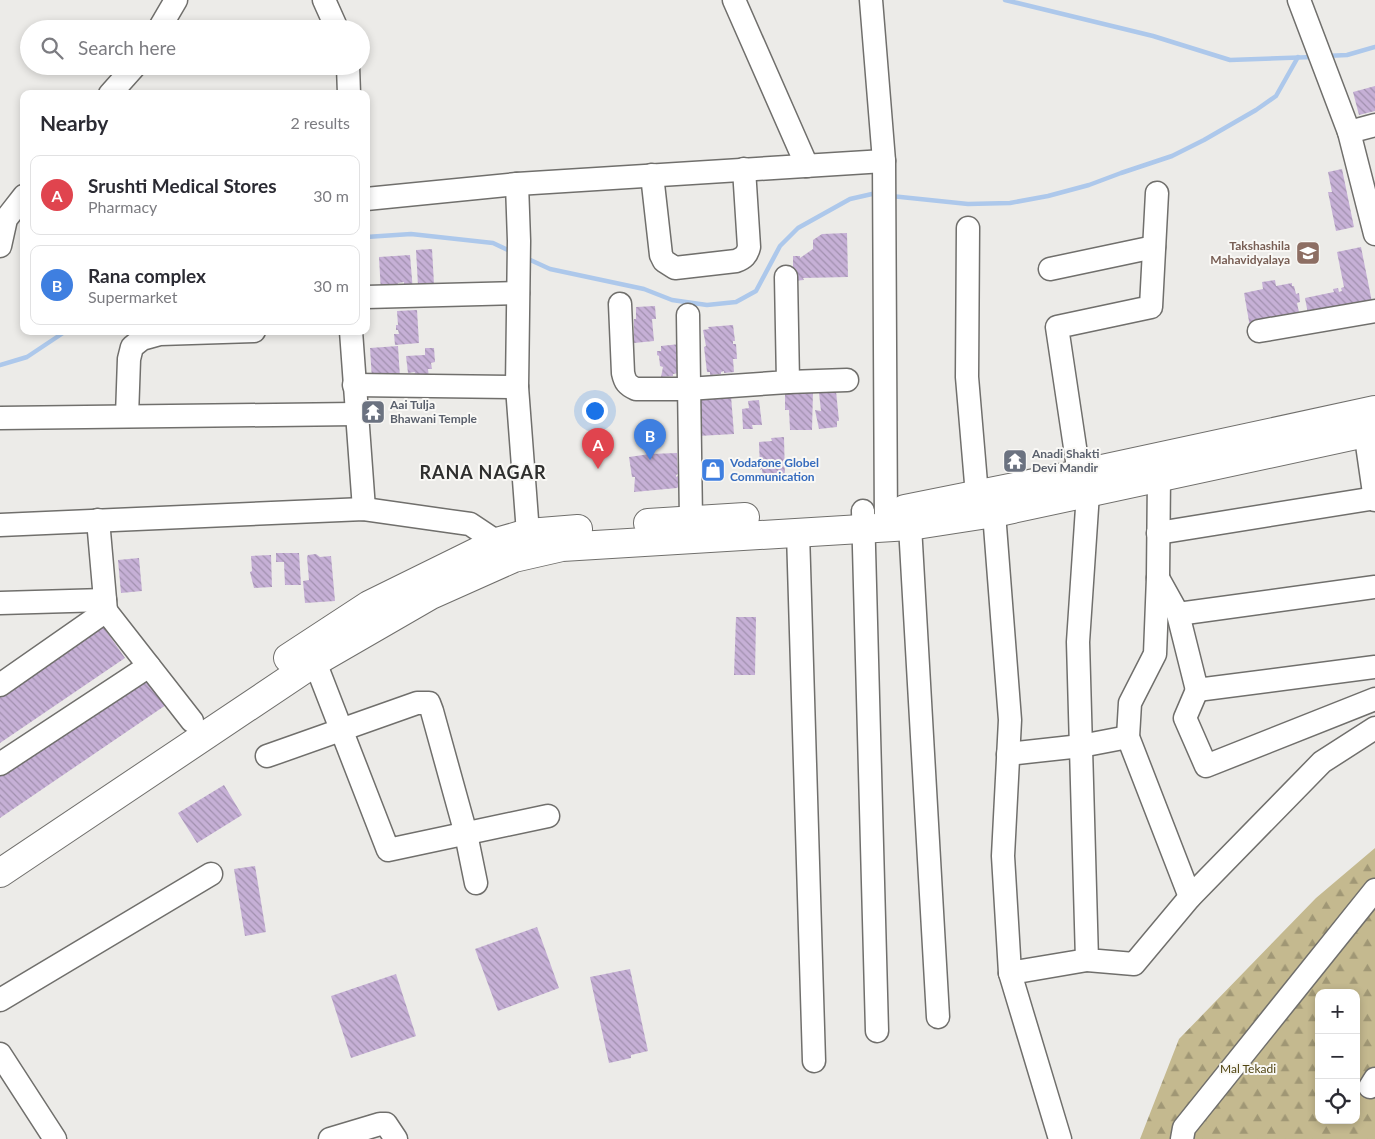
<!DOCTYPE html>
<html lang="en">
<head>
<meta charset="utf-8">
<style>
	:root { --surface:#fff; --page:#f2f2f3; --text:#2b2b33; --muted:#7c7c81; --line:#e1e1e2; --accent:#1a73e8 }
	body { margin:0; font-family:Lato,sans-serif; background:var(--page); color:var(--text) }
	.controls { position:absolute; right:15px; bottom:15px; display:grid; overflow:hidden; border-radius:10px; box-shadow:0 2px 8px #0003 }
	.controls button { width:45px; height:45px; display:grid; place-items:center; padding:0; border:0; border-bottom:1px solid var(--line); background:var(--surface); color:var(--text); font:25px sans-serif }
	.you { position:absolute; left:594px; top:410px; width:18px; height:18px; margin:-12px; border:4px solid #fff; border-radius:50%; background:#1a73e8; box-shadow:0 0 0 8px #1a73e833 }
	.badge { display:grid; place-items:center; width:32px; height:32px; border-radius:50%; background:var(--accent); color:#fff; font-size:16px; font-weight:700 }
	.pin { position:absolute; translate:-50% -41px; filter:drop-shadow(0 1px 2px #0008) }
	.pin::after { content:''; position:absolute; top:26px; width:18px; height:15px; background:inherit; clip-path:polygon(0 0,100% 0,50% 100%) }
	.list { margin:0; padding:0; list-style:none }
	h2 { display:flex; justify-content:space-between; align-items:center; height:65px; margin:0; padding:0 20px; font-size:21px }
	h2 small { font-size:16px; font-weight:400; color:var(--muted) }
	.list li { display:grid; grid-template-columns:32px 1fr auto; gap:15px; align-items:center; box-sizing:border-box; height:80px; margin:0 10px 10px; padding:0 10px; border:1px solid var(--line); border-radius:10px }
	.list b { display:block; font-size:19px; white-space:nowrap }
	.list p { margin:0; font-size:16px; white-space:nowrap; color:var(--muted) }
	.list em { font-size:16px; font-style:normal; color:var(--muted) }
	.icon { flex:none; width:28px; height:28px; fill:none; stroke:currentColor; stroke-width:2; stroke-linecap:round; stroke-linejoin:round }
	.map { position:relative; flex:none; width:1375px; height:1139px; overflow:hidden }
	.search { position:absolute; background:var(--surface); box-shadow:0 2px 8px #0003; left:20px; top:20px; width:350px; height:55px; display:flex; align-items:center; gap:12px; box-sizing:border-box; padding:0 18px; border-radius:28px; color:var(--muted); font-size:19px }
	.panel { position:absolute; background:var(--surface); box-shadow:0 2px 8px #0003; left:20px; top:90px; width:350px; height:245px; border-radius:10px }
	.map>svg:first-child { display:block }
	.forest { fill:url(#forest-firs); fill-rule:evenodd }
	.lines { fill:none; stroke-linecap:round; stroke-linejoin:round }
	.stream { stroke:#adc8eb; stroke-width:4.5 }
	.building { fill:url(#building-back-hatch) }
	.minor-casing { stroke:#706f6c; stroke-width:25 }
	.major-casing { stroke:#706f6c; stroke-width:30 }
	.minor { stroke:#fff; stroke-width:22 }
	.major { stroke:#fff; stroke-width:28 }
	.labels { text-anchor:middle; stroke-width:4; stroke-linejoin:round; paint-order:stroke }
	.education-label { font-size:12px; font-weight:bold; fill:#785e54; stroke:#f9f8f5; text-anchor:end }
	.worship-label { font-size:12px; font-weight:bold; fill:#5b616d; stroke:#f9f8f5; text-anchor:start }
	.shop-label { font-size:12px; font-weight:bold; fill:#366cbe; stroke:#f9f8f5; text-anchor:start }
	.park-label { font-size:12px; fill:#514512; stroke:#f9f8f5 }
	.district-label { font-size:18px; font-weight:bold; letter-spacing:1px; fill:#2f2f2e; stroke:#f9f8f5 }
</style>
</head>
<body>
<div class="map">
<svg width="1375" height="1139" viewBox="0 0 1375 1139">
	<defs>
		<pattern id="forest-firs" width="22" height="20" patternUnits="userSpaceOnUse" patternTransform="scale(1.25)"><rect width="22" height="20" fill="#c4b98f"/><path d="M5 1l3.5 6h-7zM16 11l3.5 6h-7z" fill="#a09775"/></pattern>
		<pattern id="building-back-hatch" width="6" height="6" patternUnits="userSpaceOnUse" patternTransform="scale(1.25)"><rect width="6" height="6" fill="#c6b0d6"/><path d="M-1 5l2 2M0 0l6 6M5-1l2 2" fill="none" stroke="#a190ae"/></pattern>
	</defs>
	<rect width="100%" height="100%" fill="#ecebe8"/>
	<!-- forest -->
	<path class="forest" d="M1375,848v291h-235l39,-100 137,-141zM1319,993h37v127h-37z"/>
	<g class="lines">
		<!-- stream -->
		<g class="stream">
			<polyline points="1005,0 1153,36 1230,60 1313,57"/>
			<polyline points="1326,56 1347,55 1375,47"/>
			<polyline points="891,196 968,204 1010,203 1048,196 1089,185 1121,173 1172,156 1204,140 1256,110 1276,96 1298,57"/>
			<polyline points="366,237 411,234 493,243 512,252"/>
			<polyline points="526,258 550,269 644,289 672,300 707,305 736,302 756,291 780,246 798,228 850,199 872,194 879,195"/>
			<polyline points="0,365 27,357 66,331"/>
		</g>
	</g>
	<!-- building -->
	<g class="building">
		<polygon points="1375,86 1375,111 1359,115 1353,92"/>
		<polygon points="1342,169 1354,227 1336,231 1328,192 1332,192 1328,172"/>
		<polygon points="847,233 848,277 803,278 804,280 793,281 793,256 800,256 800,258 813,249 813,240 822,234"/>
		<polygon points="1361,247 1373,307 1309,319 1305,298 1334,292 1333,289 1338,288 1339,292 1342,291 1341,288 1344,287 1337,252"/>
		<polygon points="432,249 434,284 418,285 416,250"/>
		<polygon points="410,255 413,291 405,291 404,282 398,283 398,291 381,293 379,257"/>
		<polygon points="1275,280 1276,286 1292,283 1292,286 1294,286 1296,294 1299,293 1300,302 1297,303 1300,317 1250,327 1244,293 1263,289 1262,282"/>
		<polygon points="655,306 656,319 652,319 654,341 634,343 634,319 636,319 636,307"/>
		<polygon points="417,310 419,343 395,345 394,334 399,334 398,330 396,330 396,325 398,325 397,311"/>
		<polygon points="733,325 735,341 733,341 733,344 736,344 737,359 733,359 734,372 724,373 724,371 721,372 721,374 710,375 710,372 707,372 704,347 706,346 703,330 709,329 708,327"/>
		<polygon points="680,344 679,373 673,374 673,376 661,377 663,367 660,366 659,356 657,355 657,351 661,351 661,346"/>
		<polygon points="398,346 400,378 372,380 370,348"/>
		<polygon points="425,348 434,348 435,362 431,363 432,369 428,369 429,378 414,375 415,372 408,373 406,356 425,355"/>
		<polygon points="813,391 812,430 790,430 789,410 785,410 785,394"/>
		<polygon points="836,391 839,421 837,421 837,427 819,429 815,410 821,411 819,393"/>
		<polygon points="731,396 734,434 698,436 699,398"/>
		<polygon points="759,400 762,425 752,425 753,429 743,429 742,409 749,408 748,401"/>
		<polygon points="784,437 785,479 763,481 762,469 760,470 759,442 772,441 771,438"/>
		<polygon points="677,453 678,474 676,475 676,477 678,476 679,486 677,488 634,492 635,477 632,477 629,457 650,454"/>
		<polygon points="276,553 299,553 301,585 285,585 284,562 276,562"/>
		<polygon points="316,554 320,557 331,556 335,601 305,603 303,581 309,580 307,557 308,555"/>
		<polygon points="271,555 272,587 254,588 250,572 252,571 251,556"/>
		<polygon points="139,558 142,591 121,593 118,560"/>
		<polygon points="736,617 756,617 755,675 734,675"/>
		<polygon points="102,625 125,658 0,743 0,694"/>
		<polygon points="143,672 166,705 0,818 0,769"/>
		<polygon points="224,785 242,815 197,843 178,813"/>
		<polygon points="255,866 266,932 245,936 234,869"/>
		<polygon points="537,927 559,988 498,1011 475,949"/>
		<polygon points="630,969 648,1051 631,1055 631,1058 609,1063 590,977"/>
		<polygon points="396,974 416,1036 351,1058 331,996"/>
	</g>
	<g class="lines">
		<defs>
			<g id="minor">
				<polyline points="324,0 337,29"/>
				<polyline points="734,0 807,166"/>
				<polyline points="871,0 884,161 886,528"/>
				<polyline points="1299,0 1349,132 1375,234"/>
				<polyline points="159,29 176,0"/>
				<polyline points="348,66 349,94"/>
				<polyline points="110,94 135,66"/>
				<polyline points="1349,132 1375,125"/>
				<path d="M652,175l9,80 3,6 11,7 61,-7c8,-3 11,-6 13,-14l-5,-78"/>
				<polyline points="517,184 519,241 517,387 528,533"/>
				<polyline points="366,199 517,184 884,161"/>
				<polyline points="968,228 967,377 977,495"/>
				<polyline points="0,246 6,219 24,196"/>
				<polyline points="1050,269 1154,247"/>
				<polyline points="366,297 518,293"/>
				<path d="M620,304l3,69c2,9 4,12 13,16h52l100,-7 -2,-105"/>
				<polyline points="688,315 691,520"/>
				<polyline points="351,331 364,509"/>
				<polyline points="1259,331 1375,311"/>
				<polyline points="788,382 847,380"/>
				<polyline points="354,385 517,387"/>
				<polyline points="127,416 129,359 132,347 142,339 160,334 254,331"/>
				<polyline points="1363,417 1375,500"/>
				<polyline points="0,418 356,414"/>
				<polyline points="1079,474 1057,327 1151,307 1157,193"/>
				<polyline points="1159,476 1158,577 1155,654 1130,703 1128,737 1190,897"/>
				<polyline points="1088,493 1078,642 1087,960 1134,964 1190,897 1322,762 1375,728"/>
				<polyline points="863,511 877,1031"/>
				<polyline points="994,513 1010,720 1003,856 1010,973 1060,1139"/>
				<polyline points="0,525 364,509 470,524 497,542 507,552"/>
				<polyline points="910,526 938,1017"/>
				<polyline points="798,533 814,1061"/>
				<polyline points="1158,533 1375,498"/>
				<polyline points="1158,578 1178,614 1197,690 1375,667"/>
				<polyline points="0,603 105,600"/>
				<polyline points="106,611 192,721"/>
				<polyline points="1178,614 1375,587"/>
				<polyline points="315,662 388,850 548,816"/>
				<polyline points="0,685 106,611 98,520"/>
				<polyline points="1197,690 1185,718 1206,766 1375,699"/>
				<polyline points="1008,754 1081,746 1128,737"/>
				<polyline points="267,756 417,703 429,703 432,711 466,834 476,883"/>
				<polyline points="0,764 149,666"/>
				<polyline points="1010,973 1087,960"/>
				<polyline points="0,1000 211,874"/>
				<polyline points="0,1054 55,1139"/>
				<polyline points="1370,1087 1375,1079"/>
				<polyline points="330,1139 380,1124 386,1124 396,1139"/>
				<polyline points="1182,1139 1184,1128 1375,890"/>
			</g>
			<g id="major">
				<polyline points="905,509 1079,474 1375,410"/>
				<polyline points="648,523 745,517"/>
				<polyline points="288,658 369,605 497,542 528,533 578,529"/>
				<polyline points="0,873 315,662 431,595 514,558 562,547 910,526 994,513 1375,431"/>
			</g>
		</defs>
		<!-- minor casing -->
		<use href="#minor" class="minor-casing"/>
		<!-- major casing -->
		<use href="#major" class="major-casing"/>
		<!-- minor -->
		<use href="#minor" class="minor"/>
		<!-- major -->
		<use href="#major" class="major"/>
	</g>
	<!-- icons -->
	<defs>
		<symbol id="university-square" viewBox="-11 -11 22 22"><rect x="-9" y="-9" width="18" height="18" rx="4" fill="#8d6e63" stroke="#f9f8f5"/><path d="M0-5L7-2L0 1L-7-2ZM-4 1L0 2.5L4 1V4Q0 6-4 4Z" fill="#fff"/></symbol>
		<symbol id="temple-square" viewBox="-11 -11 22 22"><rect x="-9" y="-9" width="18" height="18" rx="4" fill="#6b7280" stroke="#f9f8f5"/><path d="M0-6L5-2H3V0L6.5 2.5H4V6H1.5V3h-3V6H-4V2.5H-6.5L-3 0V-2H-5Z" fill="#fff"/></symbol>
		<symbol id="shop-square" viewBox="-11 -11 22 22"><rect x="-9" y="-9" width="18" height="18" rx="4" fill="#3f7fe0" stroke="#f9f8f5"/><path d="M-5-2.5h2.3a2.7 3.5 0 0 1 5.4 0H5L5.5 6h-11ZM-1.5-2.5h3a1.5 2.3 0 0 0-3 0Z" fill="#fff"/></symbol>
	</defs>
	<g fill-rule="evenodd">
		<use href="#university-square" x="1294" y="239" width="28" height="28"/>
		<use href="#temple-square" x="359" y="398" width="28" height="28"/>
		<use href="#temple-square" x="1001" y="447" width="28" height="28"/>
		<use href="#shop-square" x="699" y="456" width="28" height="28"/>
	</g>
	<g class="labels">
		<!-- education labels -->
		<g class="education-label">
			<text x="1290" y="250">Takshashila<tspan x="1290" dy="14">Mahavidyalaya</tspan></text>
		</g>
		<!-- worship labels -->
		<g class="worship-label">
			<text x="390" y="409">Aai Tulja<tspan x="390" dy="14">Bhawani Temple</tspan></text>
			<text x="1032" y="458">Anadi Shakti<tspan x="1032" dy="14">Devi Mandir</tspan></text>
		</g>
		<!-- shop labels -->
		<g class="shop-label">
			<text x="730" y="467">Vodafone Globel<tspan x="730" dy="14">Communication</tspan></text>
		</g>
		<!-- park labels -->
		<g class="park-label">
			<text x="1248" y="1073">Mal Tekadi</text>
		</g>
		<!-- district labels -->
		<g class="district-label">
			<text x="483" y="479">RANA NAGAR</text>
		</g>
	</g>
</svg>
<div class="controls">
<button>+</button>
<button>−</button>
<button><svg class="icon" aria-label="locate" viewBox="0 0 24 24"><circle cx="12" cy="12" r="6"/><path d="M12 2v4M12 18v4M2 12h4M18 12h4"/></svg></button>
</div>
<div class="you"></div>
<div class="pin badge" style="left:598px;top:469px;background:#e0444e">A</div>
<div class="pin badge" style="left:650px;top:460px;background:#3f7fe0">B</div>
<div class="search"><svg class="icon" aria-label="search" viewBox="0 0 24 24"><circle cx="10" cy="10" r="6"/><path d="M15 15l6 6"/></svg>Search here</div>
<section class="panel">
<h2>Nearby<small>2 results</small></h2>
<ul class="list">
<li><span class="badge" style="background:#e0444e">A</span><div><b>Srushti Medical Stores</b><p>Pharmacy</p></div><em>30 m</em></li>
<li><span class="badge" style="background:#3f7fe0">B</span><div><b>Rana complex</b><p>Supermarket</p></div><em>30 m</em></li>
</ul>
</section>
</div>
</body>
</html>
